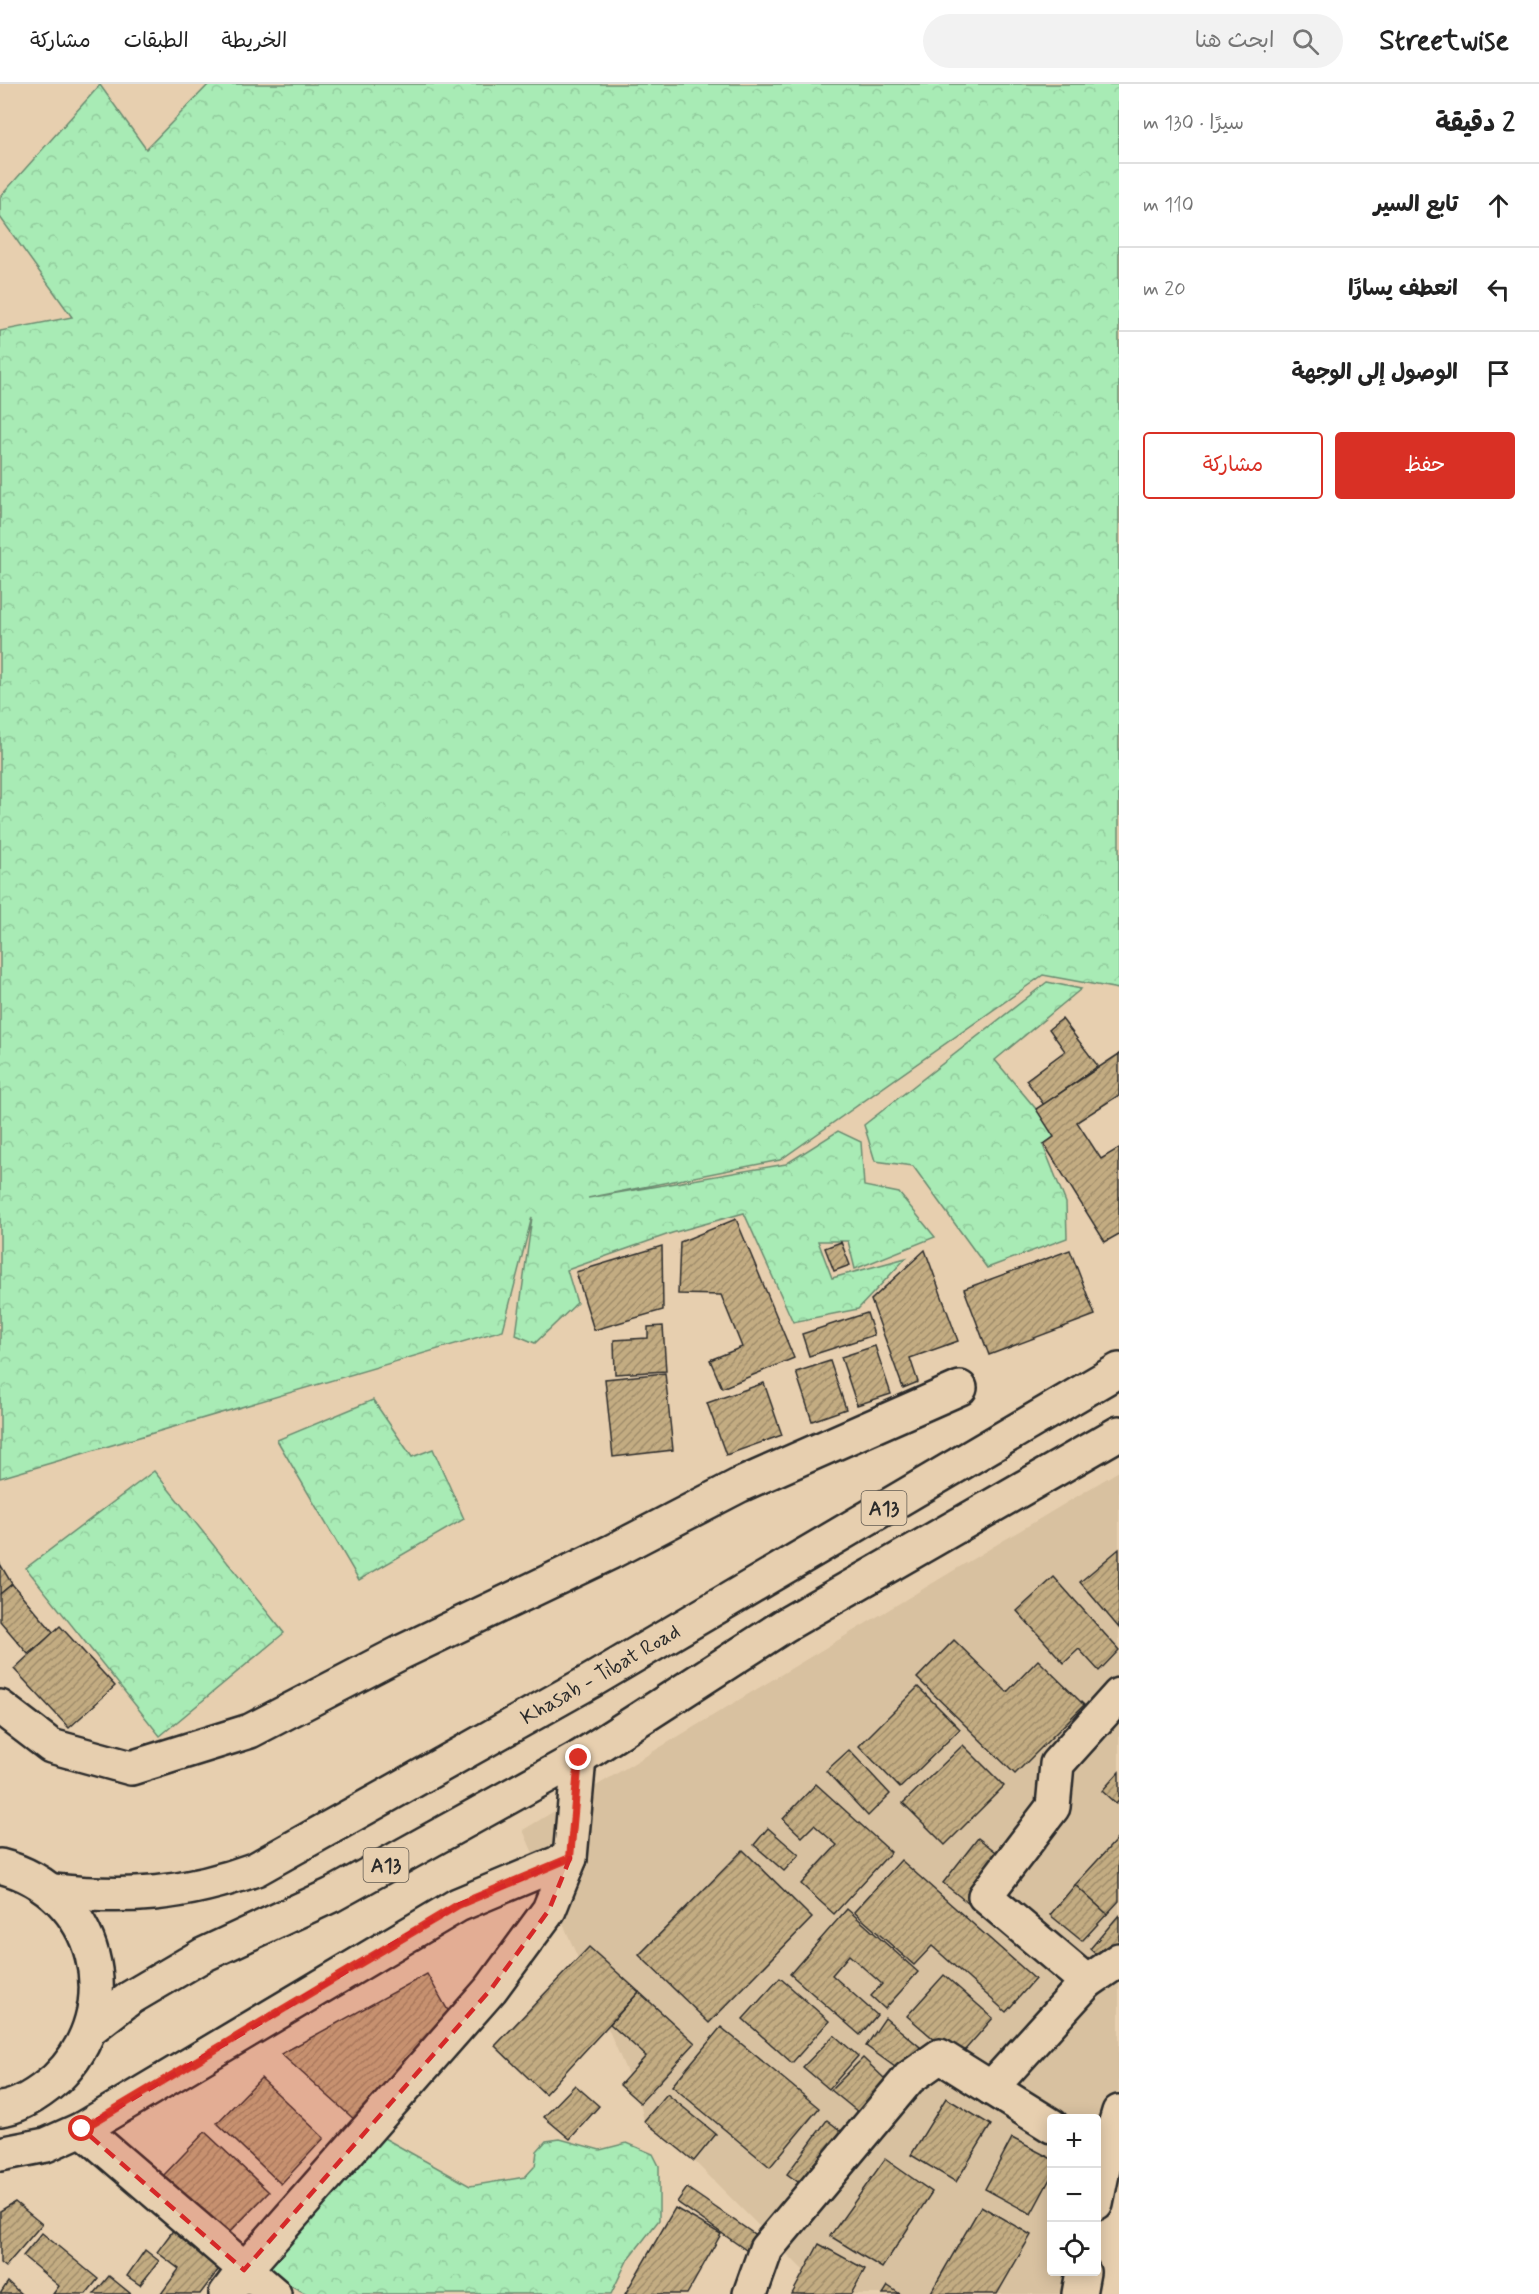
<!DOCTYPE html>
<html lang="ar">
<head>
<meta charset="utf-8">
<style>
	:root { --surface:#fff; --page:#f2f2f2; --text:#222; --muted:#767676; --line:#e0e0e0; --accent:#d93025 }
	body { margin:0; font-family:Mynerve,"Playpen Sans Arabic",sans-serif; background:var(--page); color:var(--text); direction:rtl }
	.controls { position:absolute; right:18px; bottom:18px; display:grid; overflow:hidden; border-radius:6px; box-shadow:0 3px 15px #0003 }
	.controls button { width:54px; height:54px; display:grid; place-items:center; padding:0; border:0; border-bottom:2px solid var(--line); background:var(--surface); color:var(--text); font:30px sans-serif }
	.stop { position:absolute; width:18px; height:18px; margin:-14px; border:4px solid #d93025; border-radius:50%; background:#fff }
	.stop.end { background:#d93025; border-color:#fff; box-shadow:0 2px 6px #0008 }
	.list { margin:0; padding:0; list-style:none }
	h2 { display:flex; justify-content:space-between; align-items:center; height:78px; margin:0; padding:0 24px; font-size:26px }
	h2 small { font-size:20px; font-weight:400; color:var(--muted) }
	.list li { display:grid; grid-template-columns:39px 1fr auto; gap:18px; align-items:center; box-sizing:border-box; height:84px; padding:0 24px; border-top:2px solid var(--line) }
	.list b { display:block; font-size:22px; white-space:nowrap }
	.list em { font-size:20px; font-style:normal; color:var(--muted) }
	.actions { display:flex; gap:12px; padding:18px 24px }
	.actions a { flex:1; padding:14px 0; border:2px solid var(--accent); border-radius:6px; text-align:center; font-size:21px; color:var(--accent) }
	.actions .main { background:var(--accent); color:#fff }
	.icon { flex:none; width:33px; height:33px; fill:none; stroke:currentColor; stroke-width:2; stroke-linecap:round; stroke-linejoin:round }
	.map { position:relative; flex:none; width:1119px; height:2210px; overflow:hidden; direction:ltr }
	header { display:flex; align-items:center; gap:36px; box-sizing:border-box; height:84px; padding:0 30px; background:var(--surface); border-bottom:2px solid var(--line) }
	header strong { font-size:28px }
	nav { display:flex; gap:33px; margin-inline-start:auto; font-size:21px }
	.search { width:420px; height:54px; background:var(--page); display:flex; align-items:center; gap:15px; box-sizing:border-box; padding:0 21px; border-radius:33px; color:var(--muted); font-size:22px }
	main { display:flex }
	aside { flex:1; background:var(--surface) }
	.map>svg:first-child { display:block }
	.built { fill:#d8c1a0 }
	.forest { fill:url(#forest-crowns); stroke:#6a8b70; stroke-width:1.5 }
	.building { fill:url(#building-hatch); stroke:#2b2b2b; stroke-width:1.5 }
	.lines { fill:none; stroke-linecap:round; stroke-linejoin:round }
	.minor-casing { stroke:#2b2b2b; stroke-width:38 }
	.tertiary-casing { stroke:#2b2b2b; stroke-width:38 }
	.trunk-casing { stroke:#2b2b2b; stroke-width:38 }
	.minor { stroke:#e7cfaf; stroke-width:33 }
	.tertiary { stroke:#e7cfaf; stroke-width:33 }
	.trunk { stroke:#e7cfaf; stroke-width:33 }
	.route { stroke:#d93025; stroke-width:8 }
	.marked { fill:#d62828; fill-opacity:0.2; stroke:#d62828; stroke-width:4.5; stroke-dasharray:12 8; stroke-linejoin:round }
	.labels { text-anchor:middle; stroke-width:5; stroke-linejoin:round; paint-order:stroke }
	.shield { fill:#e7cfaf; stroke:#635c53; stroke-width:1.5 }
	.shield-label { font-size:20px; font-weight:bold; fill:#2b2b2b }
	.street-label { font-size:21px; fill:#2b2b2b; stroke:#e7cfaf }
</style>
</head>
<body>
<header>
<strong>Streetwise</strong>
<div class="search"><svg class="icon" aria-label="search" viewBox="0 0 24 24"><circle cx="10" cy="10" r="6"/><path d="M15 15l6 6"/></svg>ابحث هنا</div>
<nav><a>الخريطة</a><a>الطبقات</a><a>مشاركة</a></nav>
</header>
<main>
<aside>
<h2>2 دقيقة<small>سيرًا · 130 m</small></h2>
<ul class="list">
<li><svg class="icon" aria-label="ahead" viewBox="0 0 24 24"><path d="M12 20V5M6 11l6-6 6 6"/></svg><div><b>تابع السير</b></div><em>110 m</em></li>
<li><svg class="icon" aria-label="left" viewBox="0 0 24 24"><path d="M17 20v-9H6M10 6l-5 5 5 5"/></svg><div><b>انعطف يسارًا</b></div><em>20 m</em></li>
<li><svg class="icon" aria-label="arrive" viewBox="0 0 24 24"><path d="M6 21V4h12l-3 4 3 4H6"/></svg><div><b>الوصول إلى الوجهة</b></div></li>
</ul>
<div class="actions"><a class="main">حفظ</a><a>مشاركة</a></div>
</aside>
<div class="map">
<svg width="1119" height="2210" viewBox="0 0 1119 2210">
	<defs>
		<pattern id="forest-crowns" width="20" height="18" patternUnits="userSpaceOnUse" patternTransform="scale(1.5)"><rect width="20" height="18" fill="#a8ebb5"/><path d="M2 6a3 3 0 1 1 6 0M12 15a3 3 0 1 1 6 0" fill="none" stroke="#91ca9c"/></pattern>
		<pattern id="building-hatch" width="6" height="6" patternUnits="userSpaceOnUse" patternTransform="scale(1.5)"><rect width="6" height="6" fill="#c3ac82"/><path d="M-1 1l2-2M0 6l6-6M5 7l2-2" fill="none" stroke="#9f8c6b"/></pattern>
	</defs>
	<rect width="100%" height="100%" fill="#e7cfaf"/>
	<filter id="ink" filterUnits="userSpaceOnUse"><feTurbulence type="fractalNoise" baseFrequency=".0167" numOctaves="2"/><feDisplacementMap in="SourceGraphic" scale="12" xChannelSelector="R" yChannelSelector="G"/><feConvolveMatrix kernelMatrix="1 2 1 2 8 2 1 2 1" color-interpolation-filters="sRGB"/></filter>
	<g filter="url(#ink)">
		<!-- built -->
		<polygon class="built" points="1119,1387 1119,2013 1097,2088 1096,2034 1052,2034 1052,2188 1079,2188 1074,2210 827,2210 694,2077 644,2037 640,2019 523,1746"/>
		<!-- forest -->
		<g class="forest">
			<polygon points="209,0 1119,0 1119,905 1043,891 780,1076 588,1114 786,1080 838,1047 861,1058 864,1102 899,1109 935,1153 855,1185 848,1157 818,1157 832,1194 906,1174 858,1225 793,1238 744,1129 672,1149 567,1186 577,1219 535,1259 516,1251 532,1133 503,1246 0,1394 0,247 72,233 0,133 0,113 100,1 146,65"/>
			<polygon points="1047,898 1081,905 995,976 1057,1050 1043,1061 1066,1119 1067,1154 987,1184 913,1082 875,1077 864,1041"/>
			<polygon points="373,1316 412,1373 433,1365 464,1435 359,1496 277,1356"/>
			<polygon points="154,1387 284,1549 160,1652 26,1484"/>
			<polygon points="375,2049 470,2102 525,2093 535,2082 537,2067 546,2057 560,2055 600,2066 627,2059 653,2070 659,2082 659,2136 627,2177 611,2210 307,2210 257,2184"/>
		</g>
		<!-- building -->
		<g class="building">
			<polygon points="1062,935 1098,982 1044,1021 1026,996 1065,967 1049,945"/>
			<polygon points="1119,970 1119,1011 1077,1038 1101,1075 1119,1064 1119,1150 1105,1158 1044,1060 1054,1053 1036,1025"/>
			<polygon points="736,1135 794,1274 722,1304 710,1276 742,1263 721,1211 678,1210 680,1158"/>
			<polygon points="841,1158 850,1181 834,1187 825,1164"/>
			<polygon points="662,1162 663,1226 594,1246 576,1188"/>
			<polygon points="925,1166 958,1257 910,1274 918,1298 903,1304 871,1216"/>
			<polygon points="1070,1166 1095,1231 989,1271 964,1205"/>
			<polygon points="867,1229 874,1251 809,1272 802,1250"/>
			<polygon points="663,1242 666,1287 615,1290 614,1256 648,1254 648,1243"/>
			<polygon points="875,1262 891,1310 857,1321 841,1273"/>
			<polygon points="830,1277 846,1325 812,1337 796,1288"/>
			<polygon points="665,1289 673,1366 613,1373 605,1295"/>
			<polygon points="764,1299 782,1351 726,1371 707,1319"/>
			<polygon points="1119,1465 1119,1544 1080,1498"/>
			<polygon points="0,1480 12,1500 0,1510"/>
			<polygon points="1054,1493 1119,1566 1099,1587 1079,1565 1064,1579 1017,1527"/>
			<polygon points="12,1500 54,1549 28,1570 0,1537 0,1510"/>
			<polygon points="60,1542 115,1602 69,1644 14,1585"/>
			<polygon points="954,1556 1007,1608 1038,1576 1084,1621 1015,1690 917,1594"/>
			<polygon points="918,1603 960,1645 900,1704 859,1662"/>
			<polygon points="963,1661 1004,1702 945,1761 903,1719"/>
			<polygon points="849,1666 890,1710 868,1732 826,1687"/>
			<polygon points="1119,1688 1119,1717 1116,1720 1102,1707"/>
			<polygon points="816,1700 891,1768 834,1830 801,1800 837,1761 814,1741 802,1753 783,1735"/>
			<polygon points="768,1744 799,1771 784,1787 754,1761"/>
			<polygon points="1119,1753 1119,1817 1107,1830 1075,1801"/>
			<polygon points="978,1754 1004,1774 969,1820 943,1799"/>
			<polygon points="743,1766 812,1834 709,1939 639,1871"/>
			<polygon points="901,1776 1035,1895 1006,1928 932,1862 914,1881 854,1828"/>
			<polygon points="1075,1801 1107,1830 1082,1857 1050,1831"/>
			<polygon points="847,1825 918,1888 885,1925 871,1912 882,1900 849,1871 832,1891 877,1931 860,1951 790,1890"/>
			<polygon points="1119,1831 1119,1859 1103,1877 1090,1865"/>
			<polygon points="589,1863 639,1908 545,2010 495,1962"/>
			<polygon points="427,1890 451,1932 356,2037 281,1970"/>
			<polygon points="944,1891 993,1934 957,1975 907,1932"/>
			<polygon points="780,1894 829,1937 792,1979 743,1935"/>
			<polygon points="639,1908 695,1959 640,2019 620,2001 646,1972 610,1940"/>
			<polygon points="885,1934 920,1963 902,1988 866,1962"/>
			<polygon points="721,1943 819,2024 770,2083 672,2002"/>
			<polygon points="834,1951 858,1972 829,2005 803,1983"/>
			<polygon points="863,1974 886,1996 858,2028 831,2006"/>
			<polygon points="261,1994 324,2054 281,2100 217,2039"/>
			<polygon points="575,2001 599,2022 570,2055 544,2033"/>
			<polygon points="667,2010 716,2050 694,2077 644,2037"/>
			<polygon points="946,2014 991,2041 956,2098 911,2071"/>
			<polygon points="827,2036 841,2047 801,2100 787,2090"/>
			<polygon points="205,2048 269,2108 225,2153 162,2093"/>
			<polygon points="1012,2054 1052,2075 1052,2091 1031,2130 985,2105"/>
			<polygon points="885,2075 932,2108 882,2184 830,2152"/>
			<polygon points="687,2104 757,2152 746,2166 677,2118"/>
			<polygon points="15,2118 42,2140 5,2183 0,2179 0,2127"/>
			<polygon points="981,2122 1031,2151 997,2210 930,2210"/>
			<polygon points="675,2124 721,2150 687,2210 625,2210"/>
			<polygon points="174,2145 222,2181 200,2210 161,2210 179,2185 157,2168"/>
			<polygon points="42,2149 98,2195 86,2210 53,2210 59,2202 23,2172"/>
			<polygon points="819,2160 865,2185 851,2210 792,2210"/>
			<polygon points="145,2166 159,2177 140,2201 127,2192"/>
			<polygon points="109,2192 131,2210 94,2210"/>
			<polygon points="8,2198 21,2210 0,2210"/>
			<polygon points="888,2202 900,2210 883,2210"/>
		</g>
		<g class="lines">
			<defs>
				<g id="minor">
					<polyline points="0,1623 51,1662 131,1684 250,1647 402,1568 611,1468 740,1401 960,1304"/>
					<polyline points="1087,1898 1119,1876"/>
					<polyline points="1052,2042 991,2004 1087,1898 985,1812 1053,1723 1057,1680 1119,1611"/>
					<polyline points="82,2045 274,2210"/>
					<polyline points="0,2070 46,2061 82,2045 458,1821 570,1774"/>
					<polyline points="750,2210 766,2165 909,1994 940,1972 991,2004"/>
				</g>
				<g id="tertiary">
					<polyline points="1096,2119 1105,2075 1119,2028"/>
					<polyline points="226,2210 244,2186 491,1905 549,1826 570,1774 579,1674"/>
					<polyline points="1079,2210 1083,2188"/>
				</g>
				<g id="trunk">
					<path d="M0,1782c98,25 129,143 56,213 -15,13 -36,28 -56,30"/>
					<path d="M53,1807c75,8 132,4 203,-22l335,-188 528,-311"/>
					<polyline points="90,1945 130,1914 203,1871 332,1811 579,1674 785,1541 1119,1349"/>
				</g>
			</defs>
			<!-- minor casing -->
			<use href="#minor" class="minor-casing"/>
			<!-- tertiary casing -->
			<use href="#tertiary" class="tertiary-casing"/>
			<!-- trunk casing -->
			<use href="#trunk" class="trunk-casing"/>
			<!-- minor -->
			<use href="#minor" class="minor"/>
			<!-- tertiary -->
			<use href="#tertiary" class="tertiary"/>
			<!-- trunk -->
			<use href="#trunk" class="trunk"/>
		</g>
	</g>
	<g class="lines" filter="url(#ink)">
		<!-- route -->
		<polyline class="route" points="82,2045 458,1821 570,1774 579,1674"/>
	</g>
	<!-- marked area -->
	<path class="marked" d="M570,1774l-21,52 -58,79 -247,281 -162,-141 376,-224z"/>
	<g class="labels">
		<!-- shield labels -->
		<g class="shield">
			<rect x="861.5" y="1407" width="45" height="34" rx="4.5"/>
			<rect x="363.5" y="1764" width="45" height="34" rx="4.5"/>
		</g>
		<g class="shield-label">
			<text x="884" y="1431">A13</text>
			<text x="386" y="1788">A13</text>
		</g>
		<!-- street labels -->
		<g class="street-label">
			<text transform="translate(600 1590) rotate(-30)" y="7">Khasab - Tibat Road</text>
		</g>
	</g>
</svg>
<div class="controls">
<button>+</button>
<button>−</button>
<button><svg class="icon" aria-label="locate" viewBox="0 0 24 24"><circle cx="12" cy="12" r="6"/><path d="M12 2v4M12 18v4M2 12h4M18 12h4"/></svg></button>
</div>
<div class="stop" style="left:82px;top:2045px"></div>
<div class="stop end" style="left:579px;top:1674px"></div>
</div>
</main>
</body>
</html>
